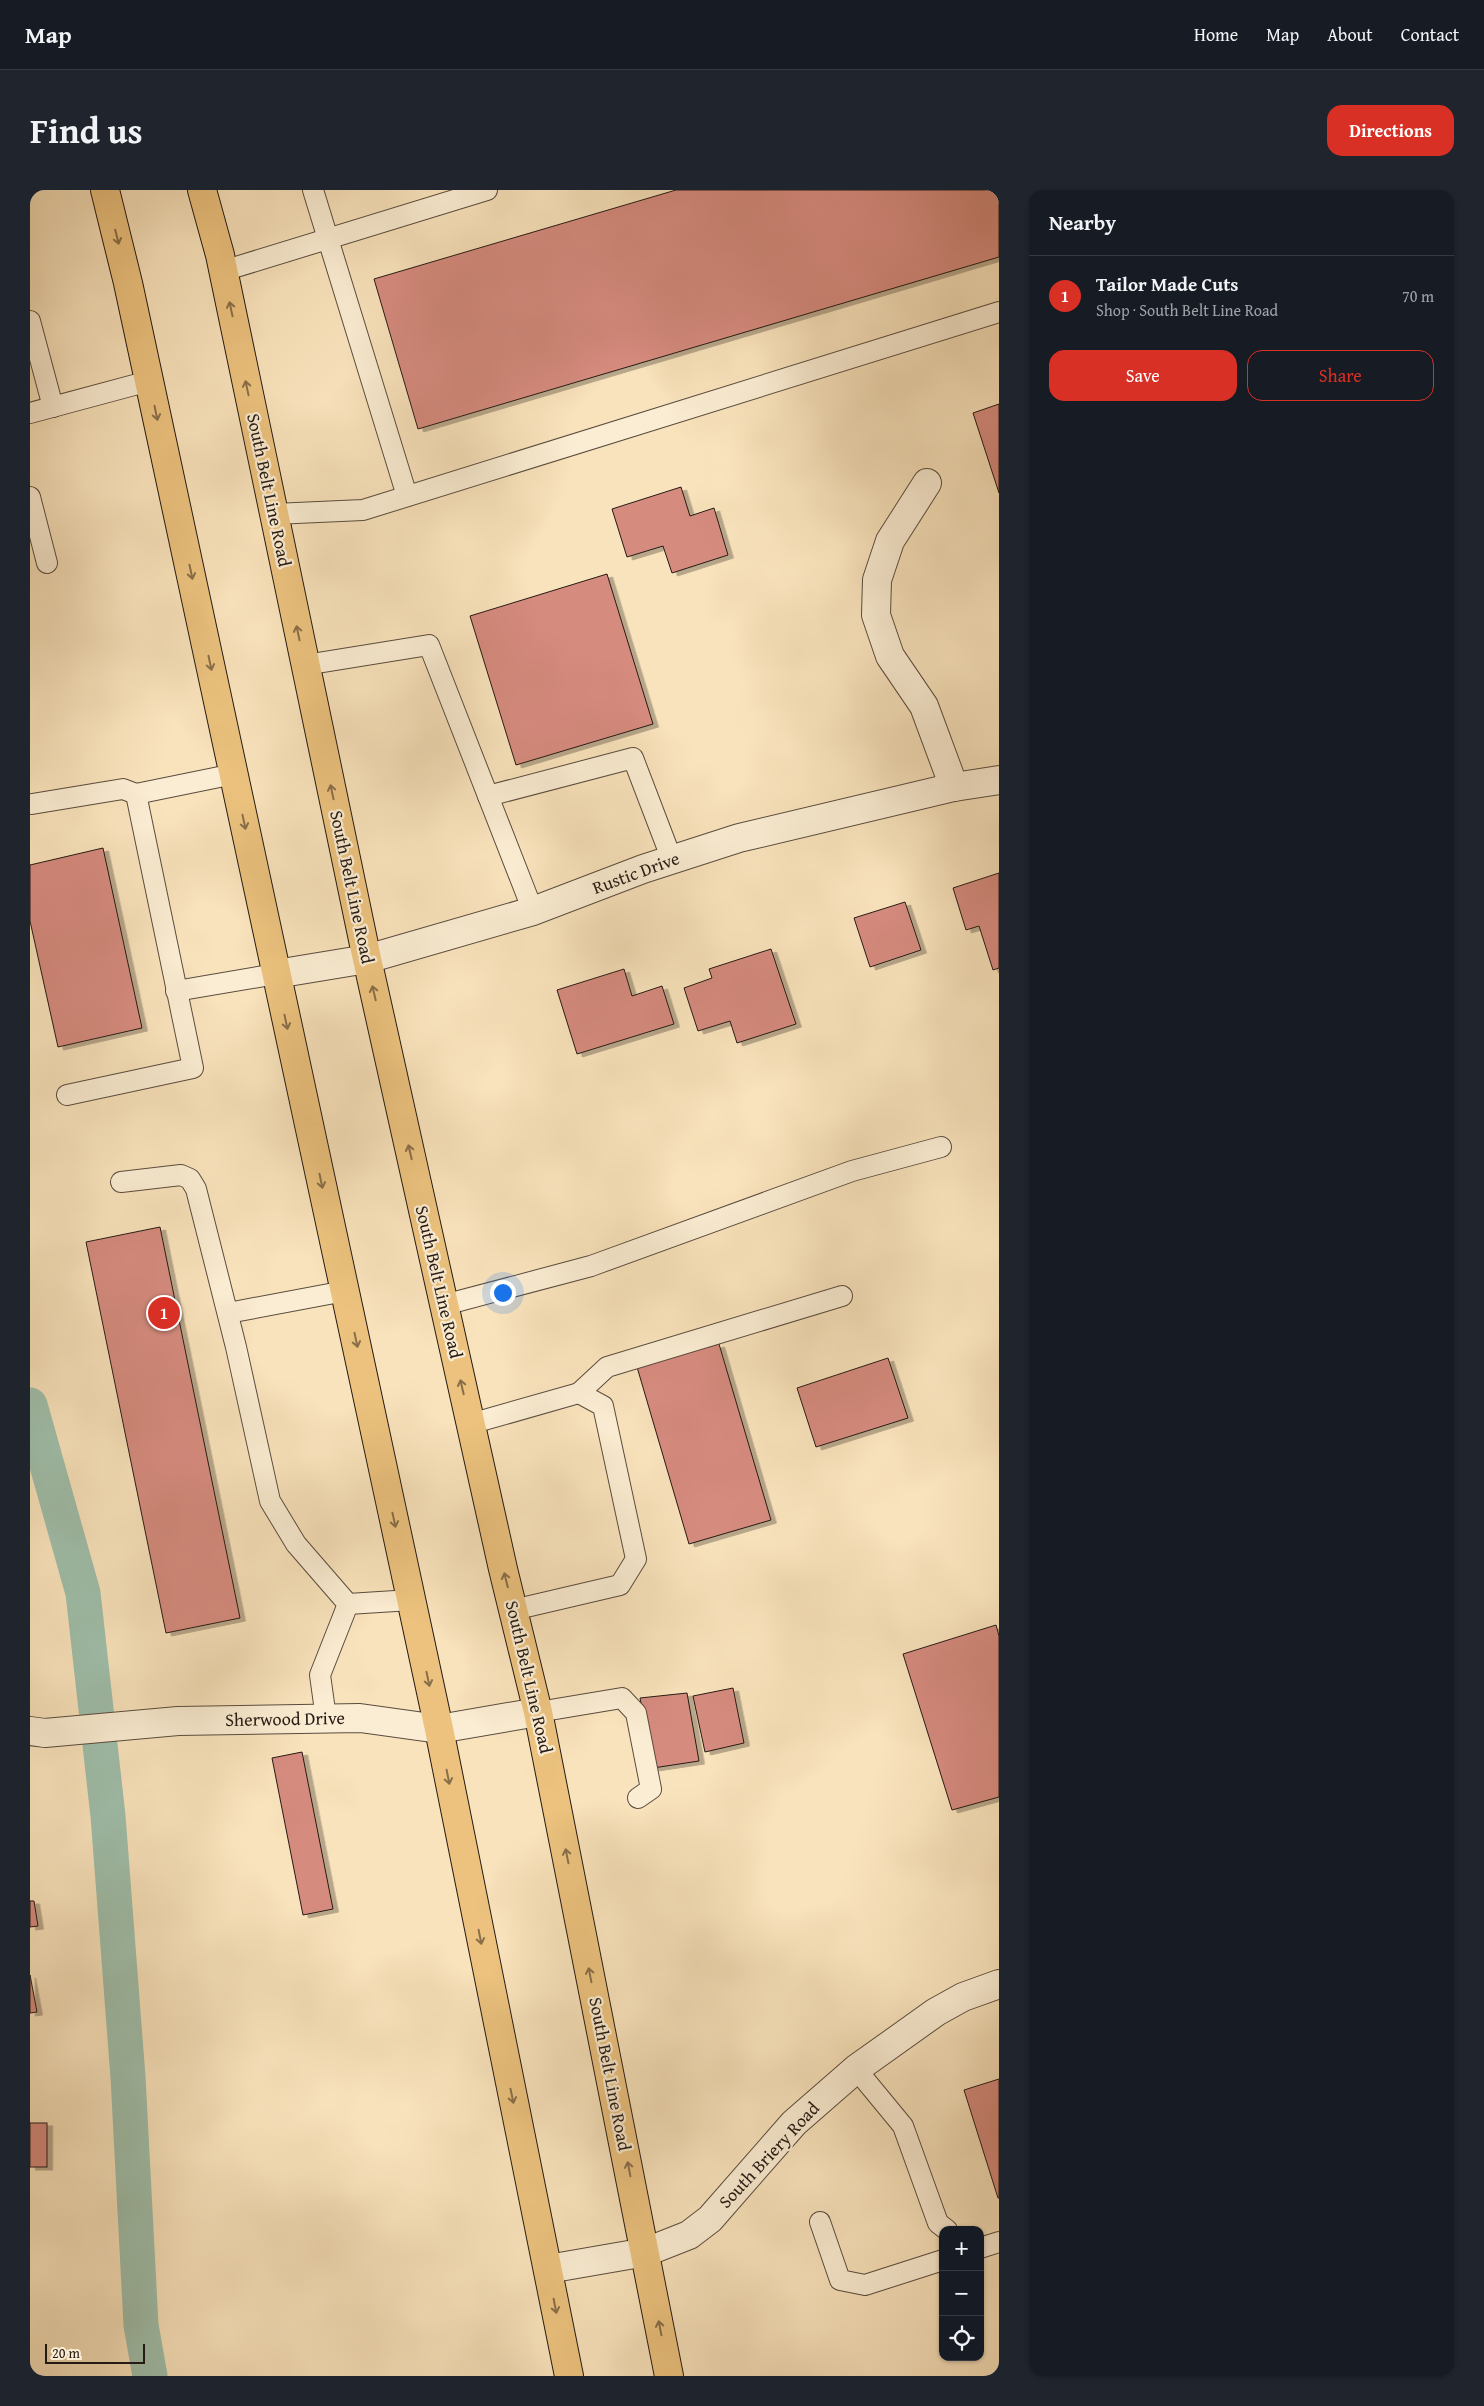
<!DOCTYPE html>
<html lang="en">
<head>
<meta charset="utf-8">
<style>
	:root { --surface:#171b24; --page:#20242c; --text:#f1f3f6; --muted:#9ea1a6; --line:#363941; --accent:#d93025 }
	body { margin:0; font-family:"Gentium Book Plus",serif; background:var(--page); color:var(--text) }
	.controls { position:absolute; right:15px; bottom:15px; display:grid; overflow:hidden; border-radius:10px; box-shadow:0 1px 4px #0004 }
	.controls button { width:45px; height:45px; display:grid; place-items:center; padding:0; border:0; border-bottom:1px solid var(--line); background:var(--surface); color:var(--text); font:25px sans-serif }
	.scale { position:absolute; left:15px; bottom:12px; width:100px; box-sizing:border-box; padding-left:5px; border:2px solid #251a14; border-top:0; font-size:14px; line-height:18px; white-space:nowrap; color:#251a14; -webkit-text-stroke:4px #fbedd3; paint-order:stroke }
	.you { position:absolute; left:472px; top:1102px; width:18px; height:18px; margin:-12px; border:4px solid #fff; border-radius:50%; background:#1a73e8; box-shadow:0 0 0 8px #1a73e833 }
	.badge { display:grid; place-items:center; width:32px; height:32px; border-radius:50%; background:var(--accent); color:#fff; font-size:16px; font-weight:700 }
	.pin { position:absolute; translate:-50% -50%; border:2px solid #fff; box-shadow:0 1px 5px #0006 }
	.list { margin:0; padding:0; list-style:none }
	h2 { display:flex; justify-content:space-between; align-items:center; height:65px; margin:0; padding:0 20px; font-size:21px }
	h2 small { font-size:16px; font-weight:400; color:var(--muted) }
	.list li { display:grid; grid-template-columns:32px 1fr auto; gap:15px; align-items:center; box-sizing:border-box; height:80px; padding:0 20px; border-top:1px solid var(--line) }
	.list b { display:block; font-size:19px; white-space:nowrap }
	.list p { margin:0; font-size:16px; white-space:nowrap; color:var(--muted) }
	.list em { font-size:16px; font-style:normal; color:var(--muted) }
	.actions { display:flex; gap:10px; padding:15px 20px }
	.actions a { flex:1; padding:11px 0; border:1px solid var(--accent); border-radius:15px; text-align:center; font-size:18px; color:var(--accent) }
	.actions .main { background:var(--accent); color:#fff }
	.icon { flex:none; width:28px; height:28px; fill:none; stroke:currentColor; stroke-width:2; stroke-linecap:round; stroke-linejoin:round }
	.map { position:relative; flex:none; width:969px; height:2186px; overflow:hidden; border-radius:15px }
	header { display:flex; align-items:center; gap:30px; box-sizing:border-box; height:70px; padding:0 25px; background:var(--surface); border-bottom:1px solid var(--line) }
	header strong { font-size:24px }
	nav { display:flex; gap:28px; margin-inline-start:auto; font-size:18px }
	.intro { display:flex; align-items:center; justify-content:space-between; box-sizing:border-box; height:120px; padding:0 30px }
	h1 { margin:0; font-size:35px }
	.button { padding:12px 22px; border-radius:15px; background:var(--accent); color:#fff; font-size:18px; font-weight:700 }
	main { display:flex; gap:30px; padding:0 30px }
	aside { flex:1; background:var(--surface); border-radius:15px; box-shadow:0 1px 4px #0004 }
	.map>svg:first-child { display:block }
	.lines { fill:none; stroke-linecap:round; stroke-linejoin:round }
	.canal { stroke:#9fbfab; stroke-width:35 }
	.building { fill:#d68b7f; stroke:#251a14; filter:url(#shadow) }
	.service-casing { stroke:#5a4c3e; stroke-width:22 }
	.minor-casing { stroke:#5a4c3e; stroke-width:30 }
	.tertiary-casing { stroke:#5a4c3e; stroke-width:30 }
	.primary-casing { stroke:#251a14; stroke-width:30 }
	.service { stroke:#fbedd3; stroke-width:20 }
	.minor { stroke:#fbedd3; stroke-width:28 }
	.tertiary { stroke:#fbedd3; stroke-width:28 }
	.primary { stroke:#ecc27e; stroke-width:28 }
	.oneway { stroke:#886e49 }
	.labels { text-anchor:middle; stroke-width:4.5; stroke-linejoin:round; paint-order:stroke }
	.street-label { font-size:18px; fill:#251a14; stroke:#fbedd3 }
</style>
</head>
<body>
<header>
<strong>Map</strong>
<nav><a>Home</a><a>Map</a><a>About</a><a>Contact</a></nav>
</header>
<div class="intro"><h1>Find us</h1><a class="button">Directions</a></div>
<main>
<div class="map">
<svg width="969" height="2186" viewBox="0 0 969 2186">
	<defs>
		<filter id="shadow"><feDropShadow dx="5.5" dy="3" stdDeviation="0" flood-color="#0004"/></filter>
	</defs>
	<rect width="100%" height="100%" fill="#f9e3bc"/>
	<filter id="stains"><feTurbulence type="fractalNoise" baseFrequency=".004" numOctaves="4"/><feColorMatrix values="0 0 0 0 .2 0 0 0 0 .09 0 0 0 0 .02 0 0 0 .5 -.17"/></filter>
	<radialGradient id="worn" r=".72"><stop offset=".6" stop-color="#630" stop-opacity="0"/><stop offset="1" stop-color="#630" stop-opacity=".3"/></radialGradient>
	<g class="lines">
		<!-- canal -->
		<polyline class="canal" points="0,1215 53,1403 78,1626 98,1887 111,2135 120,2186"/>
	</g>
	<!-- building -->
	<g class="building">
		<polygon points="646,0 969,0 969,67 388,239 344,89"/>
		<polygon points="969,214 969,303 943,223"/>
		<polygon points="651,297 660,326 684,318 698,365 642,383 633,356 597,367 582,319"/>
		<polygon points="577,384 623,534 486,575 440,426"/>
		<polygon points="73,658 112,838 28,857 0,731 0,675"/>
		<polygon points="969,683 969,778 963,780 949,736 936,740 923,698"/>
		<polygon points="875,712 891,760 840,777 824,728"/>
		<polygon points="741,759 766,834 707,853 700,831 668,841 654,798 682,788 679,779"/>
		<polygon points="594,779 602,806 632,796 644,834 547,864 527,800"/>
		<polygon points="130,1037 210,1428 136,1443 56,1052"/>
		<polygon points="689,1154 741,1330 659,1354 607,1177"/>
		<polygon points="858,1168 878,1228 786,1257 767,1198"/>
		<polygon points="966,1435 969,1446 969,1607 922,1620 873,1464"/>
		<polygon points="703,1498 714,1553 675,1562 663,1506"/>
		<polygon points="657,1503 669,1571 623,1578 610,1508"/>
		<polygon points="272,1562 303,1719 273,1725 242,1568"/>
		<polygon points="0,1711 4,1711 8,1736 0,1737"/>
		<polygon points="0,1785 7,1822 0,1823"/>
		<polygon points="969,1889 969,2008 968,2008 934,1900"/>
		<rect x="0" y="1933" width="17" height="44"/>
	</g>
	<g class="lines">
		<defs>
			<g id="service">
				<polyline points="283,0 377,306"/>
				<polyline points="193,81 457,0"/>
				<polyline points="0,131 23,217"/>
				<polyline points="0,223 119,191"/>
				<polyline points="0,307 17,373"/>
				<polyline points="244,324 333,320 969,122"/>
				<polyline points="275,475 399,455 503,721"/>
				<polyline points="458,606 603,568 642,670"/>
				<polyline points="2,614 93,599 106,604"/>
				<polyline points="146,801 246,784"/>
				<polyline points="37,905 163,878 106,604 204,584"/>
				<polyline points="91,992 151,985 160,989 166,999 206,1157 240,1311 266,1354 318,1414 381,1410"/>
				<polyline points="414,1115 561,1076 822,981 911,957"/>
				<polyline points="198,1123 315,1101"/>
				<polyline points="549,1203 577,1177 812,1106"/>
				<polyline points="440,1234 549,1203 573,1216 606,1369 590,1395 483,1420"/>
				<polyline points="508,1522 592,1508 606,1523 621,1599 608,1608"/>
				<polyline points="296,1528 290,1485 318,1414"/>
				<polyline points="826,1879 873,1936 908,2033 917,2040"/>
				<polyline points="790,2032 810,2090 835,2095 913,2070"/>
				<polyline points="950,2058 969,2052"/>
			</g>
			<g id="minor">
				<polyline points="897,293 860,351 847,390 846,425 860,466 894,516 924,597"/>
				<polyline points="0,1541 15,1543 148,1531 330,1528 409,1539 508,1522"/>
			</g>
			<g id="tertiary">
				<polyline points="246,784 337,769 503,721 613,679 709,648 924,597 969,590"/>
				<polyline points="518,2079 616,2062 659,2045 680,2029 764,1933 826,1879 906,1822 933,1807 969,1794"/>
			</g>
			<g id="primary">
				<polyline points="75,0 98,93 409,1539 539,2186"/>
				<polyline points="172,0 190,65 337,769 473,1379 508,1522 639,2186"/>
			</g>
		</defs>
		<!-- service casing -->
		<use href="#service" class="service-casing"/>
		<!-- minor casing -->
		<use href="#minor" class="minor-casing"/>
		<!-- tertiary casing -->
		<use href="#tertiary" class="tertiary-casing"/>
		<!-- primary casing -->
		<use href="#primary" class="primary-casing"/>
		<!-- service -->
		<use href="#service" class="service"/>
		<!-- minor -->
		<use href="#minor" class="minor"/>
		<!-- tertiary -->
		<use href="#tertiary" class="tertiary"/>
		<!-- primary -->
		<use href="#primary" class="primary"/>
	</g>
	<!-- one-way arrows -->
	<defs><path id="oneway-shaft" d="M-6 0H5M1.5-3L5.5 0L1.5 3" fill="none" stroke-width="1.6" stroke-linecap="round" stroke-linejoin="round" transform="scale(1.25)"/></defs>
	<g class="oneway">
		<use href="#oneway-shaft" transform="translate(87 47) rotate(76)"/>
		<use href="#oneway-shaft" transform="translate(201 119) rotate(-102)"/>
		<use href="#oneway-shaft" transform="translate(217 198) rotate(-102)"/>
		<use href="#oneway-shaft" transform="translate(126 223) rotate(78)"/>
		<use href="#oneway-shaft" transform="translate(161 382) rotate(78)"/>
		<use href="#oneway-shaft" transform="translate(268 443) rotate(-102)"/>
		<use href="#oneway-shaft" transform="translate(180 473) rotate(78)"/>
		<use href="#oneway-shaft" transform="translate(302 602) rotate(-102)"/>
		<use href="#oneway-shaft" transform="translate(214 632) rotate(78)"/>
		<use href="#oneway-shaft" transform="translate(344 803) rotate(-103)"/>
		<use href="#oneway-shaft" transform="translate(256 832) rotate(78)"/>
		<use href="#oneway-shaft" transform="translate(380 962) rotate(-103)"/>
		<use href="#oneway-shaft" transform="translate(291 991) rotate(78)"/>
		<use href="#oneway-shaft" transform="translate(326 1150) rotate(78)"/>
		<use href="#oneway-shaft" transform="translate(432 1197) rotate(-103)"/>
		<use href="#oneway-shaft" transform="translate(364 1330) rotate(78)"/>
		<use href="#oneway-shaft" transform="translate(476 1390) rotate(-104)"/>
		<use href="#oneway-shaft" transform="translate(398 1489) rotate(78)"/>
		<use href="#oneway-shaft" transform="translate(418 1587) rotate(79)"/>
		<use href="#oneway-shaft" transform="translate(537 1666) rotate(-101)"/>
		<use href="#oneway-shaft" transform="translate(450 1747) rotate(79)"/>
		<use href="#oneway-shaft" transform="translate(560 1785) rotate(-101)"/>
		<use href="#oneway-shaft" transform="translate(482 1906) rotate(78)"/>
		<use href="#oneway-shaft" transform="translate(599 1979) rotate(-101)"/>
		<use href="#oneway-shaft" transform="translate(525 2116) rotate(79)"/>
		<use href="#oneway-shaft" transform="translate(630 2138) rotate(-101)"/>
	</g>
	<g class="labels">
		<!-- street labels -->
		<g class="street-label">
			<text transform="translate(239 300) rotate(78)" y="6">South Belt Line Road</text>
			<text transform="translate(606 683) rotate(-20)" y="6">Rustic Drive</text>
			<text transform="translate(322 697) rotate(78)" y="6">South Belt Line Road</text>
			<text transform="translate(409 1092) rotate(77)" y="6">South Belt Line Road</text>
			<text transform="translate(499 1487) rotate(77)" y="6">South Belt Line Road</text>
			<text transform="translate(255 1529) rotate(-1)" y="6">Sherwood Drive</text>
			<text transform="translate(580 1884) rotate(79)" y="6">South Belt Line Road</text>
			<text transform="translate(739 1965) rotate(-47)" y="6">South Briery Road</text>
		</g>
	</g>
	<rect width="100%" height="100%" filter="url(#stains)"/>
	<rect width="100%" height="100%" fill="url(#worn)"/>
</svg>
<div class="controls">
<button>+</button>
<button>−</button>
<button><svg class="icon" aria-label="locate" viewBox="0 0 24 24"><circle cx="12" cy="12" r="6"/><path d="M12 2v4M12 18v4M2 12h4M18 12h4"/></svg></button>
</div>
<div class="scale">20 m</div>
<div class="you"></div>
<div class="pin badge" style="left:134px;top:1123px">1</div>
</div>
<aside>
<h2>Nearby<small></small></h2>
<ul class="list">
<li><span class="badge">1</span><div><b>Tailor Made Cuts</b><p>Shop · South Belt Line Road</p></div><em>70 m</em></li>
</ul>
<div class="actions"><a class="main">Save</a><a>Share</a></div>
</aside>
</main>
</body>
</html>
